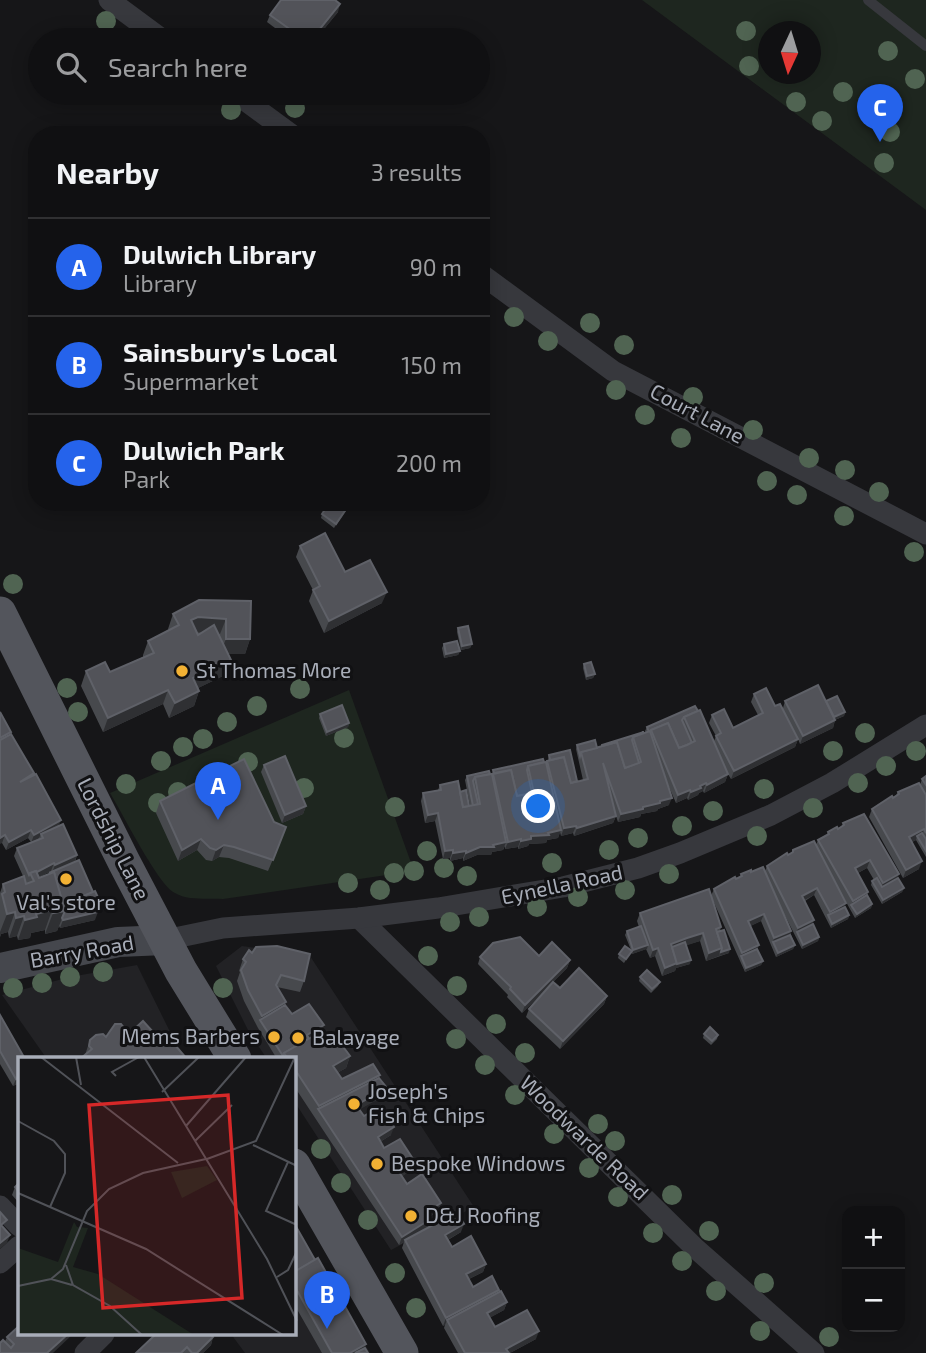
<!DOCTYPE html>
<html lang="en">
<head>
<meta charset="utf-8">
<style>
	:root { --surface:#101012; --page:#1e1e20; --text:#f1f3f6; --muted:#9c9d9f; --line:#303032; --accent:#2563eb }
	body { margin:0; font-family:"Exo 2",sans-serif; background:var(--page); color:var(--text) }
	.controls { position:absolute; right:21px; bottom:21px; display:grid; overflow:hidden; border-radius:14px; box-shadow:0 4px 18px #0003 }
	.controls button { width:63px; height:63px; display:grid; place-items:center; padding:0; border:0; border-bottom:2px solid var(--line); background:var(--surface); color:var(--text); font:35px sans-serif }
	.compass { position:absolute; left:758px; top:21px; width:63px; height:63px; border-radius:50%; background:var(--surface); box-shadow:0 4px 18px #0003; rotate:184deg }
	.you { position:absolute; left:539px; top:807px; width:24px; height:24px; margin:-18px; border:5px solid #fff; border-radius:50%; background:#1a73e8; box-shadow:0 0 0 10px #1a73e833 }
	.badge { display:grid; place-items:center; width:46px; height:46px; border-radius:50%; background:var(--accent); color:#fff; font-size:23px; font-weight:700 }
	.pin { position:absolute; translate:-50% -58px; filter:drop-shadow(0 2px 4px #0008) }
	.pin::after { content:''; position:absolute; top:37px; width:24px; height:21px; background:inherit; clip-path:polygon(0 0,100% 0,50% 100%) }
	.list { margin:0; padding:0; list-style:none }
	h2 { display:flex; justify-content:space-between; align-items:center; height:91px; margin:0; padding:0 28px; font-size:30px }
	h2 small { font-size:23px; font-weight:400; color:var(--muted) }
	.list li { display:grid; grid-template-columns:46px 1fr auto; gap:21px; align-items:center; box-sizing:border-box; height:98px; padding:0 28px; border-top:2px solid var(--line) }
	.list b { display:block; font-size:26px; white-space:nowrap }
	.list p { margin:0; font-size:23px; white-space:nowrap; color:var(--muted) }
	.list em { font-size:23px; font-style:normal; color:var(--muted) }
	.icon { flex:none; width:38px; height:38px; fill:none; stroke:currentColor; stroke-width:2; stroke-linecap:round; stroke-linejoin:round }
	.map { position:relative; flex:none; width:926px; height:1353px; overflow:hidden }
	.search { position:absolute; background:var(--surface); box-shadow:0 4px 18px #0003; left:28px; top:28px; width:462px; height:77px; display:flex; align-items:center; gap:18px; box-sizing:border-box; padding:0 24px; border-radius:38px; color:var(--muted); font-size:26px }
	.panel { position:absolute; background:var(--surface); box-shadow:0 4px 18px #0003; left:28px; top:126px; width:462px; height:385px; border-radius:28px }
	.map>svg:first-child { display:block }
	.built { fill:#222225 }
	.green { fill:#1e261f; fill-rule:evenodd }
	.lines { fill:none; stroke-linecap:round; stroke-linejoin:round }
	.lane { stroke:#37383d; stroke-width:10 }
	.street { stroke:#37383d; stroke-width:21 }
	.secondary { stroke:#45474d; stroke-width:30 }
	.primary { stroke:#53555c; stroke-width:33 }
	.tree { fill:#506452 }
	.wall { fill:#47494d; fill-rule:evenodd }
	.shaded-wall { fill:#2f3033 }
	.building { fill:#525359; stroke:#5f6168; stroke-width:2 }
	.poi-dot { fill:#f2b134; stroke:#111113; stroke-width:2.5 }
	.labels { text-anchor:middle; stroke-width:6; stroke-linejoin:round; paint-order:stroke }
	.street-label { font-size:21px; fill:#a8adb8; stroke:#111113 }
	.poi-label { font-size:21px; fill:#a8adb8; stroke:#111113; text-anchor:start }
	.inset-road { fill:none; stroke:#505258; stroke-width:2 }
	.view { fill:#d62828; fill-opacity:0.15; stroke:#d62828; stroke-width:3.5 }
	.inset-edge { fill:none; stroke:#a8adb8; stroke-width:3.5 }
</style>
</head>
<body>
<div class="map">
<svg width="926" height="1353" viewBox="0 0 926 1353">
	<rect width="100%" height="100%" fill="#161618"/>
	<!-- built -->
	<g class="built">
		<polygon points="242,946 310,956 474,1207 391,1250 294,1101 294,1059 267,1059 249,1032 216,966"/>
		<polygon points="137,965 176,1044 186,1059 47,1059 2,995 70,977"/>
		<polygon points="294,1225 370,1353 245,1353 231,1334 294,1334"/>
	</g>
	<!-- green -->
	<g class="green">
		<path d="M642,0h284v210zM768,32h42v42h-42z"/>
		<path d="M349,690l65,181 -191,28c-14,-1 -35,2 -48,-6 -17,-8 -53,-81 -65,-100z"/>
	</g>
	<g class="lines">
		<!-- lane -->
		<polyline class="lane" points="868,0 926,46"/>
		<!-- street -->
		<g class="street">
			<polyline points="109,0 163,40"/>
			<polyline points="235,93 292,135"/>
			<polyline points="481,274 613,371 926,534"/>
			<polyline points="359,918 694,1247 814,1353"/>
			<polyline points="165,940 223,928 359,918 438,908 563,887 638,868 680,853 771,815 832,783 926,725"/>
			<polyline points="0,1206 19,1226"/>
			<polyline points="0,1263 19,1246"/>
			<polyline points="85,1353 104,1334"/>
		</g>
		<!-- secondary -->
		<polyline class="secondary" points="0,968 118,942 165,940"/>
		<!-- primary -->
		<g class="primary">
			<polyline points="0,613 124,862 181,971 235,1059"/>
			<polyline points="294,1165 402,1353"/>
		</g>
	</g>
	<!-- trees -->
	<g class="tree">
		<circle cx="106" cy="21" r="10"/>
		<circle cx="746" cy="31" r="10"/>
		<circle cx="888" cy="51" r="10"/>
		<circle cx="749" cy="66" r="10"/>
		<circle cx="915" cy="79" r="10"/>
		<circle cx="843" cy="92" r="10"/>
		<circle cx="885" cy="99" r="10"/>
		<circle cx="796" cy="102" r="10"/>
		<circle cx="295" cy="108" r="10"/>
		<circle cx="231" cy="110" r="10"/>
		<circle cx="822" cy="121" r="10"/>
		<circle cx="890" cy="132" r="10"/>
		<circle cx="884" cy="163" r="10"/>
		<circle cx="514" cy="317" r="10"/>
		<circle cx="590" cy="323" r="10"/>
		<circle cx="548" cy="341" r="10"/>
		<circle cx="624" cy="345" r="10"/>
		<circle cx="616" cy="390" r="10"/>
		<circle cx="693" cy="397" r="10"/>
		<circle cx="645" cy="415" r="10"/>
		<circle cx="753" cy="430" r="10"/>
		<circle cx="681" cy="438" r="10"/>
		<circle cx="809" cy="458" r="10"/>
		<circle cx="845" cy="470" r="10"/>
		<circle cx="767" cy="481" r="10"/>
		<circle cx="879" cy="492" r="10"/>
		<circle cx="797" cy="495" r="10"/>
		<circle cx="844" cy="516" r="10"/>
		<circle cx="914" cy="552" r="10"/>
		<circle cx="13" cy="584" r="10"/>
		<circle cx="67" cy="688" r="10"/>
		<circle cx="300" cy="689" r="10"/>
		<circle cx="257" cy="706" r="10"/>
		<circle cx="78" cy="712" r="10"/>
		<circle cx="227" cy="722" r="10"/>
		<circle cx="865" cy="733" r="10"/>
		<circle cx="344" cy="738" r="10"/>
		<circle cx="203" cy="739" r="10"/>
		<circle cx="183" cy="747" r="10"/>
		<circle cx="833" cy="751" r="10"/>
		<circle cx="916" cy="751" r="10"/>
		<circle cx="161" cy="761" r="10"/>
		<circle cx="248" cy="762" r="10"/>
		<circle cx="886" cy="766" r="10"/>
		<circle cx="858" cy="783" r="10"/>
		<circle cx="126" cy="784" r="10"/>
		<circle cx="304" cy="788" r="10"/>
		<circle cx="764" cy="789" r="10"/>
		<circle cx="178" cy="792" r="10"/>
		<circle cx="158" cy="803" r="10"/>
		<circle cx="395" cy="807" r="10"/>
		<circle cx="813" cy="808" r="10"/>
		<circle cx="713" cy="811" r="10"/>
		<circle cx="682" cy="826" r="10"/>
		<circle cx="757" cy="836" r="10"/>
		<circle cx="638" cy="838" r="10"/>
		<circle cx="609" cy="850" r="10"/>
		<circle cx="427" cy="851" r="10"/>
		<circle cx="552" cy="863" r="10"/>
		<circle cx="444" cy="868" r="10"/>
		<circle cx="414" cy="871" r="10"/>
		<circle cx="394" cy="873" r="10"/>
		<circle cx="669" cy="874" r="10"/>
		<circle cx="467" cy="876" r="10"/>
		<circle cx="348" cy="883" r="10"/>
		<circle cx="380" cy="890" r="10"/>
		<circle cx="625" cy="890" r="10"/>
		<circle cx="578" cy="897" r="10"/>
		<circle cx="537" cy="907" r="10"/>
		<circle cx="479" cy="917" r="10"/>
		<circle cx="450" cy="922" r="10"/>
		<circle cx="428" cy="956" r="10"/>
		<circle cx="103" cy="972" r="10"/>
		<circle cx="70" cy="977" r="10"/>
		<circle cx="42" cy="983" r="10"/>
		<circle cx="457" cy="986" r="10"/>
		<circle cx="13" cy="988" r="10"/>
		<circle cx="223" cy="988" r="10"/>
		<circle cx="496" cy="1024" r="10"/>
		<circle cx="456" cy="1039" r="10"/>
		<circle cx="525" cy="1053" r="10"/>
		<circle cx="485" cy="1065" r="10"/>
		<circle cx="515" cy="1095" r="10"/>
		<circle cx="598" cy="1124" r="10"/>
		<circle cx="554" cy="1134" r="10"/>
		<circle cx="615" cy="1141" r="10"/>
		<circle cx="321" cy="1149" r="10"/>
		<circle cx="589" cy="1168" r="10"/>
		<circle cx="341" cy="1183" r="10"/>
		<circle cx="672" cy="1195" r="10"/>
		<circle cx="618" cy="1197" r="10"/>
		<circle cx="368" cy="1220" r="10"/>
		<circle cx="709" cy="1231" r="10"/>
		<circle cx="653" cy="1233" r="10"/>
		<circle cx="682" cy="1261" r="10"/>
		<circle cx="395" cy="1273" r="10"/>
		<circle cx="764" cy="1283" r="10"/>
		<circle cx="716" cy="1291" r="10"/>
		<circle cx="416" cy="1308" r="10"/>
		<circle cx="760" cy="1331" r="10"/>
		<circle cx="829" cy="1337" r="10"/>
	</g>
	<!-- wall -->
	<g class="wall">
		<polygon points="338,12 315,40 291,40 267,22 270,15"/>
		<polygon points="352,502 334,528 321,518 322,514"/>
		<polygon points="300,546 345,572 382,603 324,633 309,601 313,590 296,557"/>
		<polygon points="251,601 250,639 245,654 228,654 231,660 225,675 198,688 199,691 194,706 169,718 163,704 103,732 81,686 86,671 110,672 143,657 143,655 148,641 169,630 168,629 173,614"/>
		<polygon points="458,628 472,644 470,648 461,650 457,632"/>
		<polygon points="444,644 460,651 458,655 444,658 442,648"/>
		<polygon points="584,664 595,674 593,678 586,680 583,668"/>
		<polygon points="754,694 775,706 783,708 785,701 826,701 845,712 844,716 835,720 833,728 800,744 798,739 795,747 731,779 726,771 728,774 725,782 704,793 703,791 699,793 698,795 688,800 687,798 676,803 665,778 669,805 658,809 657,811 641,814 640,817 618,822 616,816 613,823 574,836 573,833 561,836 560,832 558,838 547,840 546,843 529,844 528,846 518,849 518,847 505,849 505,846 503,850 492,852 491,855 477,855 463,861 463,858 450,861 450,858 443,859 435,821 425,823 421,801 423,793 438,790 440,785 460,792 469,806 470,806 465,780 467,776 492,774 493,770 544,762 546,764 548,761 549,755 577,781 583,780 576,749 577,745 597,748 646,733 645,731 647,727 695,706 714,741 716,736 709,723 712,715 733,728 758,715 751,702"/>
		<polygon points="320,714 349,723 348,727 326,736 319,718"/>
		<path d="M10,734l24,39 -1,2 26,51 18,29 -2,7 20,58 -35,8 -1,-2 -2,5 -12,3v-4l-14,3 -1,5 -12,2 -1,-4 -8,2 -1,-6 -7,2 -1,3v-44l3,-9 20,-8 -9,-20 3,-8 14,-6 -3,-4 -22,12 -4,-7zM51,871l1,1 -3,2 -10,4v-1z"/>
		<polygon points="264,765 306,806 303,814 282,823 261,772"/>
		<polygon points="926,776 926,857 916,840 912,842 919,869 903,878 869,817 872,809 896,795 898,792 920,785 922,779"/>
		<polygon points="160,801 282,838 268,871 229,858 219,857 212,861 206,860 197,850 178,861 156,813"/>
		<polygon points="843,823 898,878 904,888 902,892 882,904 871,885 872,881 874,880 867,868 858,873 868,892 867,895 872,904 871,908 855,918 841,893 845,907 849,915 848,919 831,928 814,895 805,901 813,924 819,937 818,941 802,949 781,908 795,945 793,949 776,957 761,921 750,926 757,949 763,961 761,965 745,972 711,896 714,889 740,877 741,874 765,871 767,866 791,853 793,850 816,845 818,840 827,836 828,832 842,827"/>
		<polygon points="640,913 721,927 720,931 729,953 706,961 700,941 686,945 690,964 676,968 675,971 662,976 655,956 650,958 646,949 632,954 631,952 624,963 618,958 619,954 631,950 625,935 627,931 639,927 637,921"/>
		<polygon points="252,953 304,981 300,992 277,987 285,1005 292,1014 321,1033 313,1038 317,1044 350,1056 346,1068 337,1073 342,1079 379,1078 384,1096 359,1109 364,1116 391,1135 380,1142 384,1148 415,1162 412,1170 402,1176 407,1184 441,1203 438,1211 428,1218 427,1228 461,1232 448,1240 452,1247 486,1264 483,1272 469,1279 473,1287 498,1293 507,1302 504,1310 489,1318 495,1327 536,1339 510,1353 458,1353 444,1328 445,1325 443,1326 402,1248 404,1242 399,1245 294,1086 294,1059 277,1059 258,1028 244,1001 237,981 240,972 239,971 243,959"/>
		<polygon points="539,956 570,960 567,968 553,982 560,988 607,996 604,1004 560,1049 526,1017 529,1009 553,982 522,1013 507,997 508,995 478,964 480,957"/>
		<polygon points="640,977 660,982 658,986 651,993 639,981"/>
		<polygon points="0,1015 19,1083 13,1086 0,1064"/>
		<polygon points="129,1034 163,1043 85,1055 90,1040"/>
		<polygon points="704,1034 718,1035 717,1039 711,1045 703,1038"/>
		<polygon points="19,1183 19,1203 12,1195 15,1187"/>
		<polygon points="294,1223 315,1260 368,1353 322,1353 294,1304"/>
		<polygon points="7,1337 53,1353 0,1353"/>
		<polygon points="213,1337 211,1345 203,1353 136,1353"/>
	</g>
	<!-- shaded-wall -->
	<g class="shaded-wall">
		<polygon points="340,4 338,12 315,40 311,40"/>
		<polygon points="351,502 352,502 334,528 336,524"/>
		<polygon points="387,592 382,603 324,633 329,621"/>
		<polygon points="198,617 226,619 220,634 193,632 191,620"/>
		<polygon points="226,639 250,639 245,654 220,654"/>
		<polygon points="472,644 470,648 461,650 462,646"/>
		<polygon points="460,651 458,655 444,658 446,654"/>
		<polygon points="231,660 225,675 188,693 193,678"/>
		<polygon points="595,674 593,678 586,680 587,676"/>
		<polygon points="168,690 163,704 103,732 108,718"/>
		<polygon points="199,691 194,706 169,718 175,703"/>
		<polygon points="845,712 844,716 835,720 833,728 800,744 803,736"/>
		<polygon points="349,723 348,727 326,736 327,732"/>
		<polygon points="798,739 795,747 731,779 734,771"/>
		<polygon points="728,774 725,782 704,793 707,785"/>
		<polygon points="706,783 703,791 699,793 698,795 688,800 691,792 700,786"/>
		<polygon points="690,790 687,798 676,803 678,795"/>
		<polygon points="672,798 669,805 658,809 657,811 641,814 640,817 618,822 621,814"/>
		<polygon points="306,806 303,814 282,823 285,815"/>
		<polygon points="438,813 435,821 425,823 428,815"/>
		<polygon points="616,816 613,823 574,836 577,828"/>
		<polygon points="61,820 58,828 41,834 39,838 31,843 34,835"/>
		<polygon points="576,826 573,833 561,836 564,828"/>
		<polygon points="924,829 921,837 917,836 916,840 906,845 909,837"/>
		<polygon points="31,830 28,838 6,850 9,842"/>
		<polygon points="561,830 558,838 547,840 546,843 529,844 528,846 518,849 521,841 531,836"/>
		<polygon points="5,835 2,843 0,844 0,838"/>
		<polygon points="201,839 197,850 178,861 182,850"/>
		<polygon points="521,839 518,847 505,849 508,842"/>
		<polygon points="506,842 503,850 492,852 491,855 477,855 463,861 466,853 480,847"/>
		<polygon points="224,845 219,857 212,861 216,850"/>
		<polygon points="453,850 450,858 443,859 445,851"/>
		<polygon points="466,851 463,858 450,861 453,853"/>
		<polygon points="77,855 74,863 52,873 55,865"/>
		<polygon points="870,860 867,868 852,876 855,868"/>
		<polygon points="922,861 919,869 903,878 906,870"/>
		<polygon points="54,863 51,871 33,880 31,875"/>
		<polygon points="899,874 896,882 880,891 883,883"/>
		<polygon points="817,888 814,895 799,903 802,896"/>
		<polygon points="904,888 902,892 882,904 883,900"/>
		<polygon points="868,892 866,899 851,905 850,909 853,901"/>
		<polygon points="846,903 843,911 828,915 830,912"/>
		<polygon points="872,904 871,908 855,918 857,914"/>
		<polygon points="52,910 45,930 31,933 30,938 18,940 25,920 36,914"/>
		<polygon points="65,911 57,931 45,934 53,913"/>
		<polygon points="15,912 8,932 1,934 0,937 0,932 7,914"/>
		<polygon points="98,912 95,920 60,928 63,920"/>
		<polygon points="764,914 761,921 745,929 748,921"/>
		<polygon points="849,915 848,919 831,928 832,924"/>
		<polygon points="24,916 17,936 9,938 16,918"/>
		<polygon points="814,920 811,928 797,932 798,928"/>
		<polygon points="791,931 788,939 773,942 774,938"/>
		<polygon points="703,933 700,941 670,951 671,944"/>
		<polygon points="819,937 818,941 802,949 803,945"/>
		<polygon points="648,945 647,949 632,954 633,950"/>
		<polygon points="759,945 756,953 741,956 739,960 742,953"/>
		<polygon points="795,945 793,949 776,957 778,953"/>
		<polygon points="658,948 655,956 650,958 653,950"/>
		<polygon points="722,948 719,956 706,961 709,953"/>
		<polygon points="730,949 729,953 719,956 721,952"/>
		<polygon points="570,960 567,968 522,1013 525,1005"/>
		<polygon points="691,960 690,964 676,968 675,971 662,976 665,968"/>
		<polygon points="763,961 761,965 745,972 746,968"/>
		<polygon points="607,996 604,1004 560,1049 563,1041"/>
		<polygon points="286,1002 282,1013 260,1020 262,1016"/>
		<polygon points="324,1025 321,1033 304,1043 307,1035"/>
		<polygon points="350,1056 346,1068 328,1078 333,1066"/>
		<polygon points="380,1075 376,1086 318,1109 319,1106"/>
		<polygon points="19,1077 19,1083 13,1086 16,1079"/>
		<polygon points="387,1088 384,1096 353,1113 356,1105"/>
		<polygon points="394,1127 391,1135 375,1145 378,1137"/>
		<polygon points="415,1162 412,1170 396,1180 399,1172"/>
		<polygon points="441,1203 438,1211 422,1221 425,1213"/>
		<polygon points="429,1220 427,1228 405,1240 404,1242 399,1245 402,1237"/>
		<polygon points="464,1224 461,1232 442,1243 445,1235"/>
		<polygon points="10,1235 7,1243 0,1249 0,1243"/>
		<polygon points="486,1264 483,1272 463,1282 466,1274"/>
		<polygon points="499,1290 497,1298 447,1320 445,1325 443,1326 446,1318"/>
		<polygon points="507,1302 504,1310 484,1321 487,1313"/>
		<polygon points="539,1331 536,1339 510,1353 505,1353 506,1349"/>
		<polygon points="68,1334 73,1334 53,1353 47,1353"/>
		<polygon points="213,1337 211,1345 203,1353 197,1353"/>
		<polygon points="366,1344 363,1353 350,1353"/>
	</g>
	<!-- building -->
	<g class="building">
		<polygon points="281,0 335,0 340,4 311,40 305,40 270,15"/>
		<polygon points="330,502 351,502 336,524 322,514"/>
		<polygon points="325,533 345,572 370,560 387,592 329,621 313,590 320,586 300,546"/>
		<polygon points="199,600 251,601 250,639 226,639 226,619 198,617 191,620 198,635 214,625 231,660 193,678 199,691 175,703 168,690 108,718 86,671 105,662 110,672 154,653 148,641 179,625 173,614"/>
		<polygon points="468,626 472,644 462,646 458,628"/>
		<polygon points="457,641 460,651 446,654 444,644"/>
		<polygon points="591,662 595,674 587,676 584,664"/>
		<polygon points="818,685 835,720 803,736 785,701"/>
		<polygon points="766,688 775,706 780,704 798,739 734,771 716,736 721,733 712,715 724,709 733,728 763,713 754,694"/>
		<polygon points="837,696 845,712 834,717 826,701"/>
		<polygon points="342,705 349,723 327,732 320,714"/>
		<polygon points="695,706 698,711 684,717 682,720 692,743 679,748 668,723 651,730 651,732 649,732 647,727"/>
		<polygon points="700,710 728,774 707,785 706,783 700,786 701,788 691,792 690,790 678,795 651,730 668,723 679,748 687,745 695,741 684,717"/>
		<polygon points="0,712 11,732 0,738"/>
		<polygon points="650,731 672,798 660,801 660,803 643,807 643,809 621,814 603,763 616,816 577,828 576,826 564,828 547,761 564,757 571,783 580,781 588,779 581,752 617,742 625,768 641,762 633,737"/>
		<polygon points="644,732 633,737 632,740 639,763 625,768 617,742 602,746 602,745"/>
		<polygon points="11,734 34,773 20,782 36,774 61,820 34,835 31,830 9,842 5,835 0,838 0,740"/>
		<polygon points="595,740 597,748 581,752 580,756 577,745"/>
		<polygon points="570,750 577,781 571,783 564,757 550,760 549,755"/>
		<polygon points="285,756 306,806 285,815 264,765"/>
		<polygon points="244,759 274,822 286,827 273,860 234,847 224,845 216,850 210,848 201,839 182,850 160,801"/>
		<polygon points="543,759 544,762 528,766 527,770 532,793 517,796 511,770 494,773 493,770"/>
		<polygon points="546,762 561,830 548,833 549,835 531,836 531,839 521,841 521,839 508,842 493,774 511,770 517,796 534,793 528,766"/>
		<polygon points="489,771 490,774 475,777 473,781 478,804 473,806 467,776"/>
		<polygon points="492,774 506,842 493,845 494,847 480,847 466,853 466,851 453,853 453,850 445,851 438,813 428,815 423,793 441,790 440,785 458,781 463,807 480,804 475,777"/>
		<polygon points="926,776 926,785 922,779"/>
		<polygon points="919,783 926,795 926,833 924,829 909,837 922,861 906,870 872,809 892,796 893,798 899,794 898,792"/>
		<polygon points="466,790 469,806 463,807 460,792"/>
		<polygon points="864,814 899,874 883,883 870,860 855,868 868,892 853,901 818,840 829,834 828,832 837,827 838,829 844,825 843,823"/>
		<polygon points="63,824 77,855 55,865 54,863 37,872 36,871 30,873 29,875 17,848 43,838 41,834"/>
		<polygon points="922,833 926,839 926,851 917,836"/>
		<polygon points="814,841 846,903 830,912 817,888 802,896 814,920 798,928 767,866 787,853 788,855 793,852 793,850"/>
		<polygon points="79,860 93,892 63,905 54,872 49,873"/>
		<polygon points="763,867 791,931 774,938 764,914 748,921 759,945 742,953 714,889 735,877 736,879 742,876 741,874 751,870 751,872"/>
		<polygon points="36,871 39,878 54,872 65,911 53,913 52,910 36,914 37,917 25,920 24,916 16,918 15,912 7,914 2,894 5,892 3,884 24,876 26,884 34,881 30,873"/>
		<polygon points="877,878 882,887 898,878 904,888 883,900 872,881"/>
		<polygon points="709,889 721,927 716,929 722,948 709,953 703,933 687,938 671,944 677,963 665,968 658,948 653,950 640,913"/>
		<polygon points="95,891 101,904 98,912 63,920 62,918 65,911 63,905"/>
		<polygon points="867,895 872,904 857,914 851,905"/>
		<polygon points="845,907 849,915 832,924 828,915"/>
		<polygon points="813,924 819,937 803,945 797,932"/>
		<polygon points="641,926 648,945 633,950 627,931"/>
		<polygon points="724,930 730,949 721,952 722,948 717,932"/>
		<polygon points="790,935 795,945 778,953 773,942"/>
		<polygon points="520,937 539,956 552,942 570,960 525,1005 510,989 511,987 480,957 493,943"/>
		<polygon points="685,942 691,960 677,964 672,947"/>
		<polygon points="277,946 310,954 304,981 281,975 276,985 286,1002 262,1016 248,990 241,970 246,962 243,959 249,950 252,953 256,947"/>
		<polygon points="625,946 632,951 626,959 619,954"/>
		<polygon points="757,949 763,961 746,968 741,956"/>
		<polygon points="579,968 607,996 563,1041 529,1009 553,982 560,988"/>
		<polygon points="647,970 660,982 652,989 640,977"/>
		<polygon points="309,1004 324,1025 307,1035 309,1039 284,1053 283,1056 260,1020 285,1005 292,1014"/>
		<polygon points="0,1015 25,1059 19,1059 19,1077 16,1079 0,1051"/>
		<polygon points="143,1021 163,1043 169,1038 187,1059 80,1059 92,1049 89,1046 90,1040 96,1035 103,1034 106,1037 115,1024 121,1024 129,1034"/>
		<polygon points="710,1027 718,1035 712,1041 704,1034"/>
		<polygon points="335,1036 350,1056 333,1066 342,1079 373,1064 380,1075 319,1106 294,1068 294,1059 288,1059 284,1053 312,1037 317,1044"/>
		<polygon points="379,1078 387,1088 356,1105 364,1116 381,1106 394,1127 378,1137 384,1148 400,1139 415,1162 399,1172 407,1184 422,1174 441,1203 425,1213 429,1220 402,1237 318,1109"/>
		<polygon points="19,1183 19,1192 15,1187"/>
		<polygon points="0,1212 7,1220 1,1225 10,1235 0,1243"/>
		<polygon points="457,1212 464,1224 445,1235 452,1247 471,1236 486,1264 466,1274 473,1287 492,1276 499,1290 446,1318 405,1240"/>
		<polygon points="294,1223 315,1260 294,1272"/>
		<polygon points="318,1258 366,1344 350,1353 332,1353 294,1285 294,1272"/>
		<polygon points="501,1291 507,1302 487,1313 495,1327 527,1310 539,1331 506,1349 509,1353 465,1353 447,1320"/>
		<polygon points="19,1326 19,1334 68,1334 47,1353 0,1353 0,1343 3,1340 11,1348 14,1344 7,1337"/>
		<polygon points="156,1334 210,1334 213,1337 197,1353 192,1353 187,1347 181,1353 136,1353"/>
		<polygon points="365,1348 368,1353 355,1353"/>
	</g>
	<!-- markers -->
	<g class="poi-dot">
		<circle cx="182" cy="671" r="7"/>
		<circle cx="66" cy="879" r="7"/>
		<circle cx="274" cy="1037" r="7"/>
		<circle cx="298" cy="1038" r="7"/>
		<circle cx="354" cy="1104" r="7"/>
		<circle cx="377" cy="1164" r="7"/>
		<circle cx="411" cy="1216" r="7"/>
	</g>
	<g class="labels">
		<!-- street labels -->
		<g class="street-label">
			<text transform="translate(697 414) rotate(28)" y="7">Court Lane</text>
			<text transform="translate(113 839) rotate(63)" y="7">Lordship Lane</text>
			<text transform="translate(562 885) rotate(-12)" y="7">Eynella Road</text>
			<text transform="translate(82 952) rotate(-10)" y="7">Barry Road</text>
			<text transform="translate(584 1138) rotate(44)" y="7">Woodwarde Road</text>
		</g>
		<!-- poi labels -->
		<g class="poi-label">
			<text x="196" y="678">St Thomas More</text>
			<text x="66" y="910" text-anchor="middle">Val's store</text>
			<text x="260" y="1044" text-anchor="end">Mems Barbers</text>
			<text x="312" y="1045">Balayage</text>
			<text x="368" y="1099">Joseph's<tspan x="368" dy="24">Fish &amp; Chips</tspan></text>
			<text x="391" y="1171">Bespoke Windows</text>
			<text x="425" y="1223">D&amp;J Roofing</text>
		</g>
	</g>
	<!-- overview -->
	<g transform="translate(18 1057)">
		<rect width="278" height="278" fill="#161618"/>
		<path d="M189,109l10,14 -35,18 -11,-26zM56,165l3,5 11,1 -15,39 25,7 96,61h-176v-87l40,14z" fill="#1e261f"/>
		<path class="inset-road" d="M23,0l137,106M58,0l5,28M126,0l123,202 30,62M98,19l-4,-4 27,-15M144,35l37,-35M0,64l36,20 11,13v19l-15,34M168,69l60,-69M177,84l37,-36M235,88l44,21M189,102l49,-18 39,-84M270,105l-22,49 31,14M0,136l128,56 137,86M48,208l7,20 37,21 32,29M259,220l11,-7 9,-19M33,222l21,6M0,229l33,-7 12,-10 24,-58 22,-22 34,-16 63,-14"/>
		<path class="view" d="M210,38l14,203 -139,10 -14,-203z"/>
		<rect width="278" height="278" class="inset-edge"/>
	</g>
</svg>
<div class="controls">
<button>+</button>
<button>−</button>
</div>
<svg class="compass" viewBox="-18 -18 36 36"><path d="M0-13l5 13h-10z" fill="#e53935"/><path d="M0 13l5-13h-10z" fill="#9c9d9f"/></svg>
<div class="you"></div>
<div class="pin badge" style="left:218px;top:820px">A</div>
<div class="pin badge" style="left:327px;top:1329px">B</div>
<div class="pin badge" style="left:880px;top:142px">C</div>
<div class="search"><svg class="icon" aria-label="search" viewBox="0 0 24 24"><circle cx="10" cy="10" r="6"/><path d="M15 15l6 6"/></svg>Search here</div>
<section class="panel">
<h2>Nearby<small>3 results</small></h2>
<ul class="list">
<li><span class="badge">A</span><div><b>Dulwich Library</b><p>Library</p></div><em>90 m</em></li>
<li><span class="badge">B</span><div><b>Sainsbury's Local</b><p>Supermarket</p></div><em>150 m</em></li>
<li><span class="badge">C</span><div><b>Dulwich Park</b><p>Park</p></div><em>200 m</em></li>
</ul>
</section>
</div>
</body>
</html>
